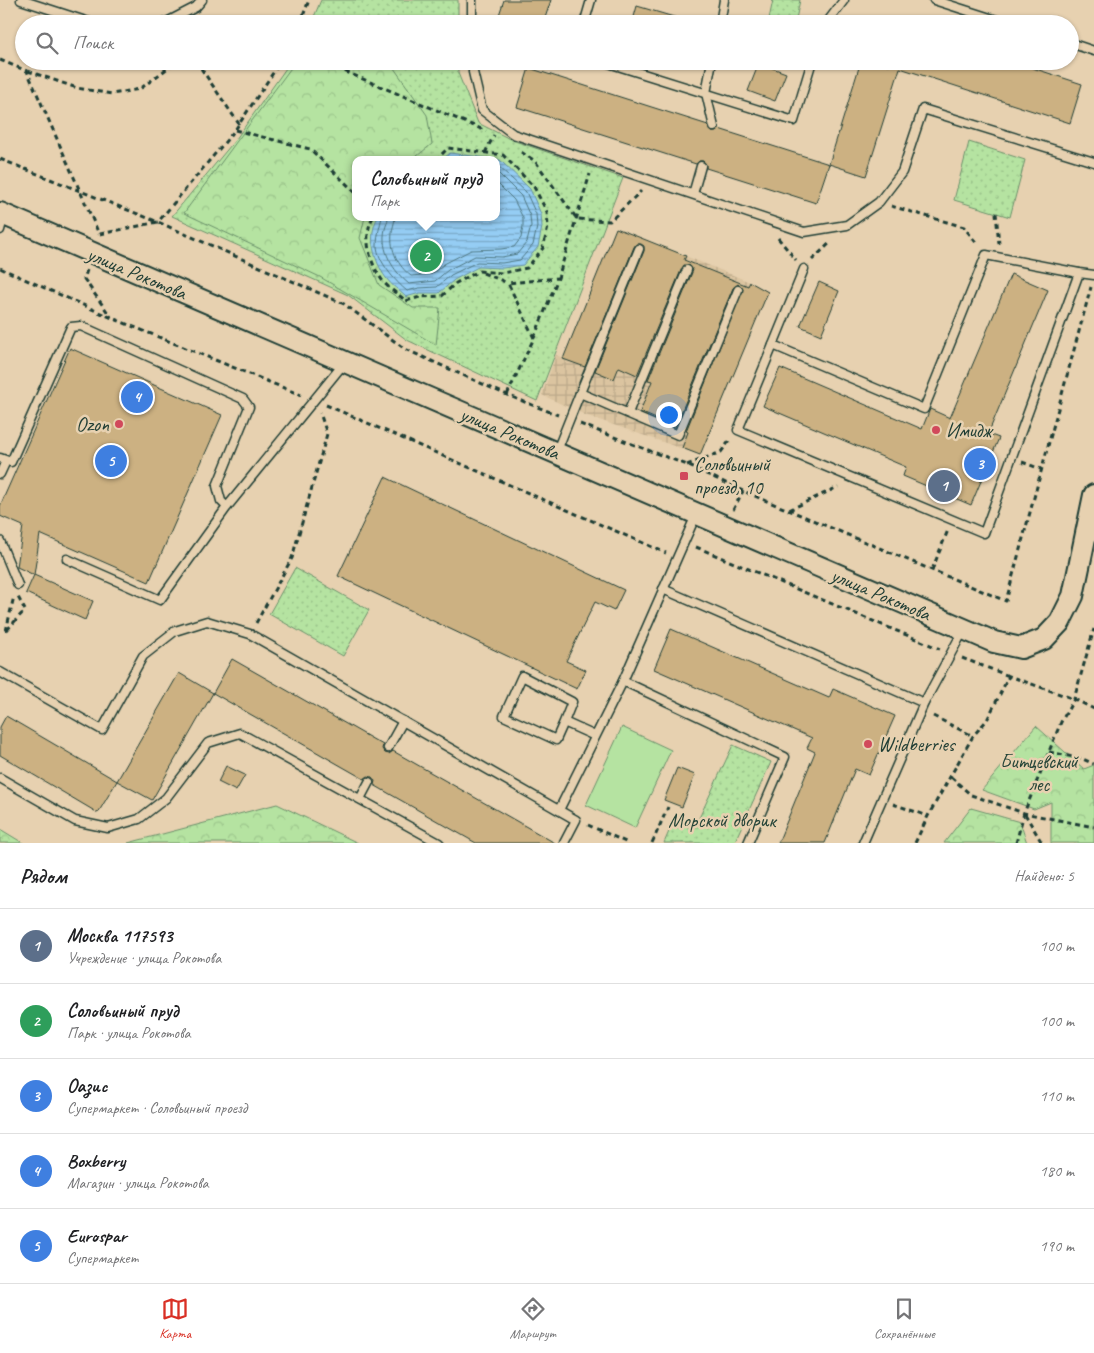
<!DOCTYPE html>
<html lang="ru">
<head>
<meta charset="utf-8">
<style>
	:root { --surface:#fff; --page:#f6f6f6; --text:#202124; --muted:#757577; --line:#e0e0e0; --accent:#d93025 }
	body { margin:0; font-family:Caveat,sans-serif; background:var(--page); color:var(--text) }
	.you { position:absolute; left:668px; top:414px; width:18px; height:18px; margin:-12px; border:4px solid #fff; border-radius:50%; background:#1a73e8; box-shadow:0 0 0 8px #1a73e833 }
	.badge { display:grid; place-items:center; width:32px; height:32px; border-radius:50%; background:var(--accent); color:#fff; font-size:16px; font-weight:700 }
	.pin { position:absolute; translate:-50% -50%; border:2px solid #fff; box-shadow:0 1px 5px #0006 }
	.popup { position:absolute; left:352px; top:156px; width:148px; height:65px; box-sizing:border-box; display:grid; place-content:center; border-radius:10px; background:var(--surface); filter:drop-shadow(0 1px 4px #0005); font-size:16px; white-space:nowrap; color:var(--muted) }
	.popup b { font-size:19px; color:var(--text) }
	.popup::after { content:''; position:absolute; left:50%; top:100%; margin-left:-10px; border:10px solid transparent; border-top-color:var(--surface) }
	.list { margin:0; padding:0; list-style:none }
	h2 { display:flex; justify-content:space-between; align-items:center; height:65px; margin:0; padding:0 20px; font-size:21px }
	h2 small { font-size:16px; font-weight:400; color:var(--muted) }
	.list li { display:grid; grid-template-columns:32px 1fr auto; gap:15px; align-items:center; box-sizing:border-box; height:75px; padding:0 20px; border-top:1px solid var(--line) }
	.list b { display:block; font-size:19px; white-space:nowrap }
	.list p { margin:0; font-size:16px; white-space:nowrap; color:var(--muted) }
	.list em { font-size:16px; font-style:normal; color:var(--muted) }
	.icon { flex:none; width:28px; height:28px; fill:none; stroke:currentColor; stroke-width:2; stroke-linecap:round; stroke-linejoin:round }
	.map { position:relative; flex:none; width:1094px; height:843px; overflow:hidden }
	.search { position:absolute; background:var(--surface); box-shadow:0 1px 4px #0004; left:15px; right:15px; top:15px; height:55px; display:flex; align-items:center; gap:12px; box-sizing:border-box; padding:0 18px; border-radius:28px; color:var(--muted); font-size:19px }
	.sheet { height:440px; background:var(--surface) }
	nav { display:flex; justify-content:space-around; align-items:center; box-sizing:border-box; height:70px; border-top:1px solid var(--line); background:var(--surface); font-size:14px; color:var(--muted) }
	nav a { display:grid; justify-items:center; gap:2px }
	nav .on { color:var(--accent) }
	.map>svg:first-child { display:block }
	.industrial { fill:url(#industrial-grid) }
	.grass { fill:url(#grass-dots); stroke:#6a906a; fill-rule:evenodd }
	.forest { fill:url(#forest-crowns); stroke:#6a906a }
	.pitch { fill:#b5e3a1; stroke:#6a906a }
	.water { fill:url(#water-rules); stroke:#6693a7 }
	.lines { fill:none; stroke-linecap:round; stroke-linejoin:round }
	.shore { stroke:#4e7781; stroke-width:1 }
	.building { fill:#ccb182; stroke:#1f3d34 }
	.service-casing { stroke:#1f3d34; stroke-width:11 }
	.tertiary-casing { stroke:#1f3d34; stroke-width:24 }
	.path { stroke:#1f3d34; stroke-width:3; stroke-dasharray:5 4; stroke-linecap:butt }
	.service { stroke:#e7d1b0; stroke-width:8 }
	.tertiary { stroke:#e7d1b0; stroke-width:20 }
	.poi-dot { fill:#d1495b; stroke:#e7d1b0; stroke-width:2 }
	.labels { text-anchor:middle; stroke-width:5; stroke-linejoin:round; paint-order:stroke }
	.street-label { font-size:20px; fill:#1f3d34; stroke:#e7d1b0 }
	.poi-label { font-size:20px; fill:#1f3d34; stroke:#e7d1b0; text-anchor:start }
	.park-label { font-size:20px; fill:#264539; stroke:#e7d1b0 }
</style>
</head>
<body>
<div class="map">
<svg width="1094" height="843" viewBox="0 0 1094 843">
	<defs>
		<pattern id="industrial-grid" width="8" height="8" patternUnits="userSpaceOnUse" patternTransform="scale(1.25)"><rect width="8" height="8" fill="#dbc4a0"/><path d="M0 4h8M4 0v8" fill="none" stroke="#bca98a"/></pattern>
		<pattern id="grass-dots" width="8" height="8" patternUnits="userSpaceOnUse" patternTransform="scale(1.25)"><rect width="8" height="8" fill="#b5e3a1"/><path d="M2 2h.1M6 6h.1" fill="none" stroke="#9bc48b" stroke-width="1.8" stroke-linecap="round"/></pattern>
		<pattern id="forest-crowns" width="20" height="18" patternUnits="userSpaceOnUse" patternTransform="scale(1.25)"><rect width="20" height="18" fill="#b5e3a1"/><path d="M2 6a3 3 0 1 1 6 0M12 15a3 3 0 1 1 6 0" fill="none" stroke="#9bc48b"/></pattern>
		<pattern id="water-rules" width="6" height="5" patternUnits="userSpaceOnUse" patternTransform="scale(1.25)"><rect width="6" height="5" fill="#95cdf4"/><path d="M0 2.5h6" fill="none" stroke="#79a8c6"/></pattern>
	</defs>
	<rect width="100%" height="100%" fill="#e7d1b0"/>
	<filter id="ink" filterUnits="userSpaceOnUse"><feTurbulence type="fractalNoise" baseFrequency=".02" numOctaves="2"/><feDisplacementMap in="SourceGraphic" scale="10" xChannelSelector="R" yChannelSelector="G"/><feConvolveMatrix kernelMatrix="1 2 1 2 8 2 1 2 1" color-interpolation-filters="sRGB"/></filter>
	<g filter="url(#ink)">
		<!-- industrial -->
		<polygon class="industrial" points="616,228 750,282 768,292 700,455 585,415 542,395 556,355 563,358"/>
		<!-- grass -->
		<g class="grass">
			<polygon points="321,0 458,0 458,24 311,24"/>
			<polygon points="773,0 800,0 795,24 768,24"/>
			<path d="M291,61h167v12l20,50 34,17 111,38 -86,223 -130,-61 -59,-45 -176,-79 64,-77zM356,160h140v57h-140z"/>
			<polygon points="969,142 1025,160 1010,217 954,200"/>
			<polygon points="295,568 369,610 343,656 269,614"/>
			<polygon points="733,745 771,762 734,843 664,843 674,820 694,829"/>
		</g>
		<!-- forest -->
		<g class="forest">
			<polygon points="296,61 389,61 427,115 432,144 412,160 356,160 356,217 365,217 360,238 379,285 413,308 440,308 436,345 320,277 184,213"/>
			<polygon points="1036,726 1084,769 1094,765 1094,843 1051,843 1051,802 1034,809 982,790"/>
			<polygon points="277,804 358,843 128,843"/>
			<polygon points="971,808 1020,822 1027,843 944,843"/>
			<polygon points="0,829 23,843 0,843"/>
		</g>
		<!-- pitch -->
		<polygon class="pitch" points="622,727 671,750 635,828 586,805"/>
		<!-- water -->
		<path class="water" d="M450,153l50,7 30,29 11,25 1,13 -4,20 -15,18 -20,3 -25,-1 -24,13 -15,13h-19l-14,4c-6,-6 -15,-12 -20,-19 -12,-17 -19,-42 -8,-61h118v-57h-54z"/>
		<g class="lines">
			<!-- shore -->
			<g class="shore">
				<path d="M382,217c-2,9 -5,18 -5,28 0,16 19,37 30,46l12,-3 18,-1 14,-12 26,-13 25,1 18,-3 13,-15 4,-18 -1,-13 -10,-22 -30,-28"/>
				<path d="M388,217c0,5 -2,8 -3,12 -5,21 8,42 24,55l26,-3 13,-11 27,-14 27,1 15,-3 10,-12 4,-16 -1,-10 -9,-20 -25,-25"/>
				<path d="M395,217c0,6 -3,11 -3,16 -2,17 6,33 19,43l21,-2 12,-10 27,-14 30,-1 13,-2 7,-9 2,-12v-8l-9,-18 -18,-18"/>
			</g>
		</g>
		<!-- building -->
		<g class="building">
			<polygon points="504,0 551,0 543,24 496,24"/>
			<polygon points="637,6 684,20 684,24 632,24"/>
			<polygon points="861,61 879,61 889,65 890,61 1011,61 1082,84 1070,123 900,68 866,176 829,164"/>
			<polygon points="759,63 786,73 775,101 748,91"/>
			<polygon points="529,68 708,125 712,132 716,132 719,129 829,164 816,203 706,168 706,164 703,161 699,161 696,164 517,107"/>
			<polygon points="616,228 686,256 684,260 748,286 750,282 768,292 700,455 682,448 688,432 686,431 743,289 738,284 733,288 675,427 640,412 652,381 648,380 693,270 689,265 684,265 682,268 637,375 619,367 614,379 595,371 644,251 644,246 641,244 636,244 634,247 585,367 563,359"/>
			<polygon points="1011,274 1048,290 988,434 999,438 971,505 903,476 906,467 763,406 780,368 922,429 930,409 950,418"/>
			<polygon points="819,282 839,291 821,335 800,326"/>
			<polygon points="70,348 222,415 149,582 40,534 34,575 17,567 23,526 0,516 0,506"/>
			<polygon points="385,477 624,590 614,611 595,602 566,661 586,670 577,689 338,576"/>
			<polygon points="34,575 93,601 85,620 26,593"/>
			<polygon points="671,629 829,698 833,689 895,716 869,775 855,769 825,843 778,843 815,752 807,748 812,738 654,669"/>
			<polygon points="232,659 383,745 382,749 385,753 389,754 393,751 555,843 476,843 374,785 375,781 372,777 368,776 364,779 213,693"/>
			<polygon points="179,673 213,693 152,800 117,781"/>
			<polygon points="6,716 117,781 98,813 0,755 0,727"/>
			<polygon points="226,766 245,775 236,791 218,782"/>
			<polygon points="677,768 695,775 682,807 664,800"/>
		</g>
		<g class="lines">
			<defs>
				<g id="service">
					<polyline points="21,0 95,24"/>
					<polyline points="472,0 472,24"/>
					<polyline points="934,0 1009,24"/>
					<polyline points="163,24 196,7 202,0"/>
					<polyline points="584,24 591,0"/>
					<polyline points="720,24 724,0"/>
					<polyline points="826,24 844,0"/>
					<polyline points="1070,43 1094,51"/>
					<polyline points="473,61 473,72 482,110 513,134 804,232 847,225 879,202 902,172 923,109 1094,162"/>
					<polyline points="602,61 794,121 812,61"/>
					<polyline points="712,61 706,93 714,127"/>
					<polyline points="693,194 701,166"/>
					<polyline points="0,230 4,215"/>
					<polygon points="986,255 1079,273 984,533 738,430 773,345 924,409"/>
					<polyline points="1079,273 1094,275"/>
					<polyline points="773,345 804,269"/>
					<polyline points="580,393 639,249"/>
					<polyline points="628,413 687,270"/>
					<polyline points="556,453 580,393 678,435 738,290"/>
					<polyline points="0,458 11,462 71,327 81,326 243,399 249,407 217,486 221,501 227,507"/>
					<polyline points="0,474 6,461"/>
					<polyline points="0,541 18,585"/>
					<polyline points="67,559 160,600 227,507 345,362"/>
					<polyline points="663,589 924,703"/>
					<polyline points="0,672 102,730 143,656 175,631 207,621 250,634 576,820 564,843"/>
					<polyline points="623,681 785,757 748,843"/>
					<polyline points="564,722 556,740 504,716 522,676 572,702 564,722 595,736"/>
					<polyline points="388,748 403,721"/>
					<polyline points="0,778 75,821 108,828 139,819 166,798 208,743 240,733 439,843"/>
					<polyline points="360,799 369,782"/>
					<polyline points="559,810 623,681 696,515"/>
					<polyline points="863,843 924,703 963,631"/>
				</g>
				<polyline id="tertiary" points="0,213 994,642 1021,648 1044,639 1060,622 1073,596 1094,495"/>
			</defs>
			<!-- service casing -->
			<use href="#service" class="service-casing"/>
			<!-- tertiary casing -->
			<use href="#tertiary" class="tertiary-casing"/>
			<!-- path -->
			<g class="path">
				<polyline points="300,24 309,0"/>
				<polyline points="0,60 27,71 99,234"/>
				<polyline points="196,61 239,124"/>
				<polyline points="320,61 486,131"/>
				<polyline points="28,71 77,88 112,94 140,89 177,61"/>
				<polyline points="235,130 310,149 356,193"/>
				<polyline points="521,152 535,161 577,219 610,221 641,191"/>
				<polyline points="485,153 494,135"/>
				<polyline points="0,159 158,222 344,304 405,349 507,395 558,415"/>
				<polyline points="891,206 964,227 978,245"/>
				<polyline points="996,213 999,244"/>
				<path d="M373,217c-11,20 -3,46 9,63 6,8 17,15 24,21l14,-4 22,-1 14,-13 23,-12 24,2 24,-5 16,-20 5,-21 -1,-15 -13,-25 -31,-32 -55,-7 -12,12"/>
				<polyline points="100,234 158,222 235,130 281,61"/>
				<polyline points="778,238 796,260"/>
				<polyline points="812,260 831,242"/>
				<polyline points="0,268 112,318 301,395"/>
				<polyline points="87,270 84,279 111,317"/>
				<polyline points="483,273 508,283"/>
				<polyline points="534,338 508,283 558,278"/>
				<polyline points="507,395 534,338 558,278 590,174"/>
				<polyline points="326,405 666,553"/>
				<polyline points="580,424 687,465 743,491 1006,601 1091,287"/>
				<polyline points="1022,462 1041,469"/>
				<polyline points="687,465 721,452 730,440"/>
				<polyline points="733,510 743,491"/>
				<polyline points="789,510 838,487"/>
				<polyline points="696,547 940,649"/>
				<polyline points="932,570 948,530"/>
				<polyline points="256,623 292,558 327,434 320,413"/>
				<polyline points="7,630 25,610 18,597"/>
				<polyline points="6,631 14,596"/>
				<polyline points="962,658 1009,676"/>
				<polyline points="933,716 973,736"/>
				<polyline points="1049,752 1083,759 1094,764"/>
				<polyline points="951,777 971,795 1024,813 1094,827"/>
				<polyline points="893,804 928,816"/>
				<polyline points="1025,814 1042,843"/>
				<polyline points="588,825 628,843"/>
				<polyline points="652,843 668,807"/>
				<polyline points="915,843 928,816 973,736 987,720 1009,676 1074,699 1094,709"/>
				<polyline points="1016,843 1024,813 1061,722 1074,699 1094,629"/>
			</g>
			<!-- service -->
			<use href="#service" class="service"/>
			<!-- tertiary -->
			<use href="#tertiary" class="tertiary"/>
		</g>
	</g>
	<!-- markers -->
	<g class="poi-dot">
		<circle cx="119" cy="424" r="5"/>
		<circle cx="936" cy="430" r="5"/>
		<rect x="679" y="471" width="10" height="10" rx="2.5"/>
		<circle cx="868" cy="744" r="5"/>
	</g>
	<g class="labels">
		<!-- street labels -->
		<g class="street-label">
			<text transform="translate(137 273) rotate(23)" y="7">улица Рокотова</text>
			<text transform="translate(510 433) rotate(23)" y="7">улица Рокотова</text>
			<text transform="translate(881 594) rotate(23)" y="7">улица Рокотова</text>
		</g>
		<!-- poi labels -->
		<g class="poi-label">
			<text x="109" y="431" text-anchor="end">Ozon</text>
			<text x="946" y="437">Имидж</text>
			<text x="694" y="471">Соловьиный<tspan x="694" dy="23">проезд, 10</tspan></text>
			<text x="878" y="751">Wildberries</text>
		</g>
		<!-- park labels -->
		<g class="park-label">
			<text x="1039" y="768">Битцевский<tspan x="1039" dy="23">лес</tspan></text>
			<text x="722" y="827">Морской дворик</text>
		</g>
	</g>
</svg>
<div class="you"></div>
<div class="pin badge" style="left:944px;top:486px;background:#5c6f8a">1</div>
<div class="pin badge" style="left:426px;top:256px;background:#2e9e5b">2</div>
<div class="popup"><b>Соловьиный пруд</b>Парк</div>
<div class="pin badge" style="left:980px;top:464px;background:#3f7fe0">3</div>
<div class="pin badge" style="left:137px;top:397px;background:#3f7fe0">4</div>
<div class="pin badge" style="left:111px;top:461px;background:#3f7fe0">5</div>
<div class="search"><svg class="icon" aria-label="search" viewBox="0 0 24 24"><circle cx="10" cy="10" r="6"/><path d="M15 15l6 6"/></svg>Поиск</div>
</div>
<section class="sheet">
<h2>Рядом<small>Найдено: 5</small></h2>
<ul class="list">
<li><span class="badge" style="background:#5c6f8a">1</span><div><b>Москва 117593</b><p>Учреждение · улица Рокотова</p></div><em>100 m</em></li>
<li><span class="badge" style="background:#2e9e5b">2</span><div><b>Соловьиный пруд</b><p>Парк · улица Рокотова</p></div><em>100 m</em></li>
<li><span class="badge" style="background:#3f7fe0">3</span><div><b>Оазис</b><p>Супермаркет · Соловьиный проезд</p></div><em>110 m</em></li>
<li><span class="badge" style="background:#3f7fe0">4</span><div><b>Boxberry</b><p>Магазин · улица Рокотова</p></div><em>180 m</em></li>
<li><span class="badge" style="background:#3f7fe0">5</span><div><b>Eurospar</b><p>Супермаркет</p></div><em>190 m</em></li>
</ul>
</section>
<nav>
<a class="on"><svg class="icon" aria-label="map" viewBox="0 0 24 24"><path d="M3 6l6-2 6 2 6-2v14l-6 2-6-2-6 2zM9 4v14M15 6v14"/></svg>Карта</a>
<a><svg class="icon" aria-label="directions" viewBox="0 0 24 24"><path d="M12 3l9 9-9 9-9-9zM9 14v-3h6M13 9l2 2-2 2"/></svg>Маршрут</a>
<a><svg class="icon" aria-label="saved" viewBox="0 0 24 24"><path d="M7 4h10v16l-5-4-5 4z"/></svg>Сохранённые</a>
</nav>
</body>
</html>
